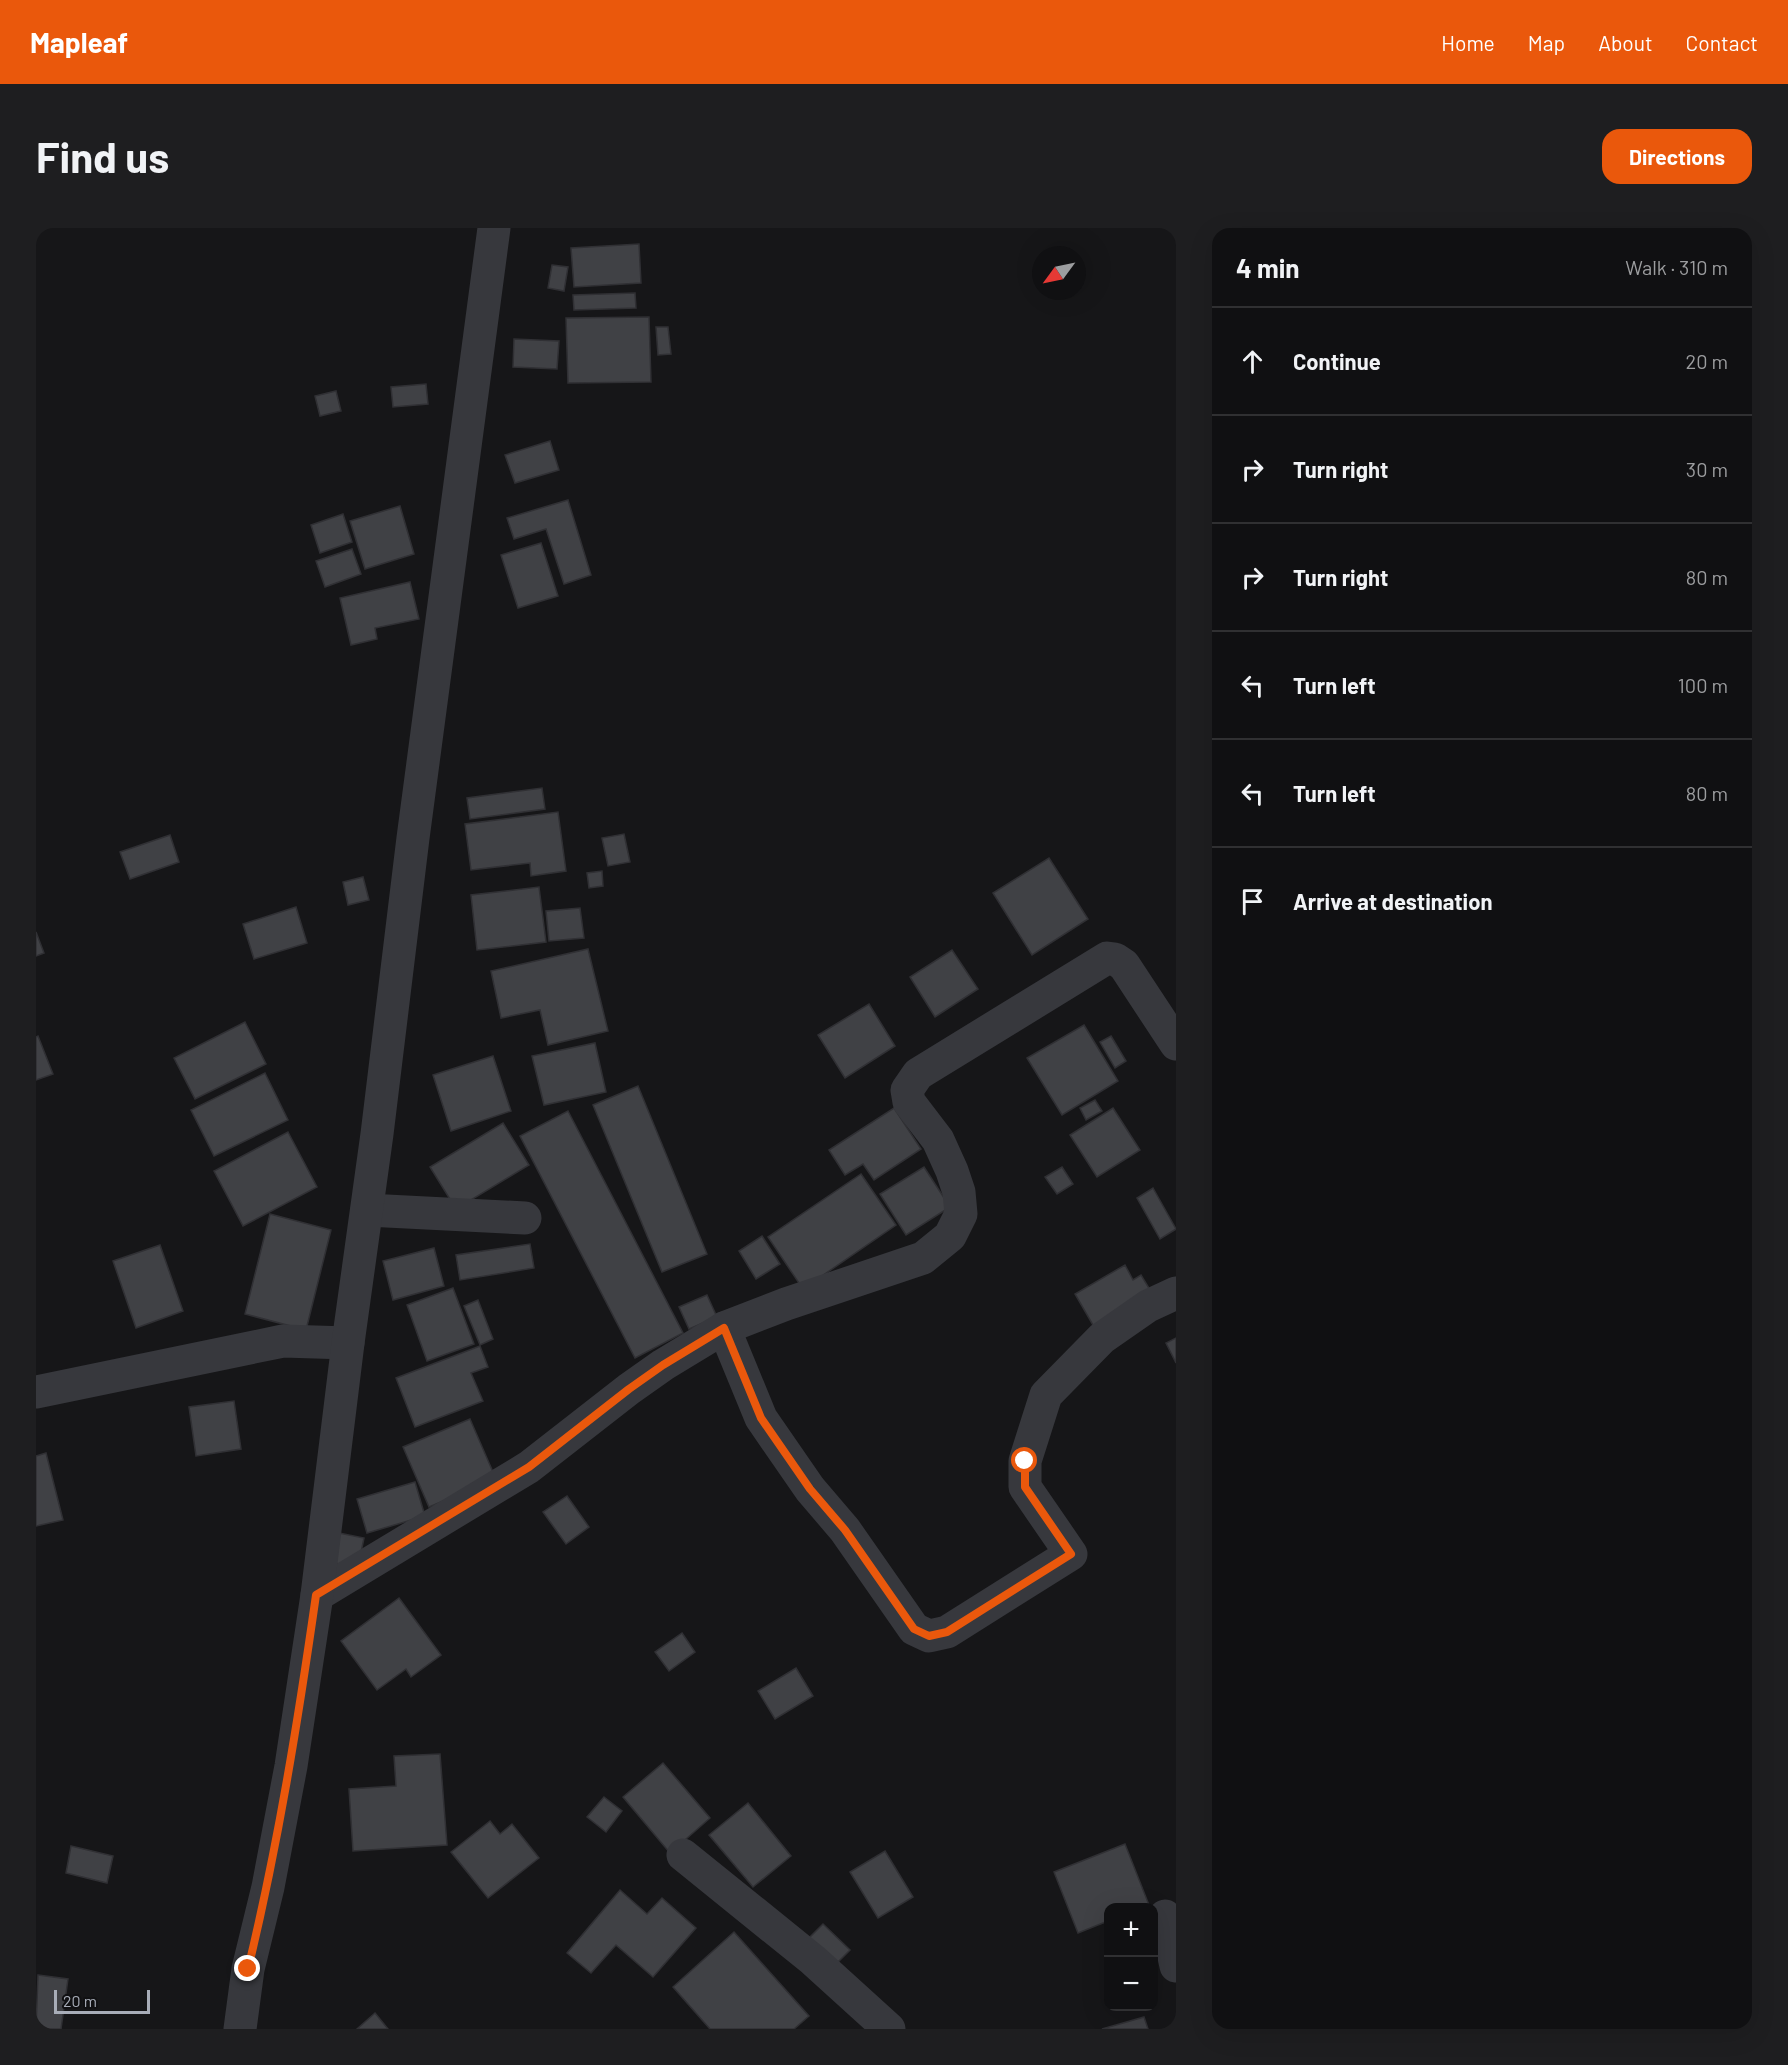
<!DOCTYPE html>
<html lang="en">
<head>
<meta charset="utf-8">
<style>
	:root { --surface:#101012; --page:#1e1e20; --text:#f1f3f6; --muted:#9c9d9f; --line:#303032; --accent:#ea580c }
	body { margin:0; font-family:Barlow,sans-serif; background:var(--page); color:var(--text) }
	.controls { position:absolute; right:18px; bottom:18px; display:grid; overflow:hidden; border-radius:12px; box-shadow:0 6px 24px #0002 }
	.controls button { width:54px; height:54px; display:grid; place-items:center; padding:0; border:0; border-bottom:2px solid var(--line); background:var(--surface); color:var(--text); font:30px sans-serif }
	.compass { position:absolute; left:996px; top:18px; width:54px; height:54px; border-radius:50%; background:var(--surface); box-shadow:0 6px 24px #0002; rotate:237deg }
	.scale { position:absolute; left:18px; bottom:15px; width:96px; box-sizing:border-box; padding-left:6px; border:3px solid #a8adb8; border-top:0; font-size:16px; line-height:21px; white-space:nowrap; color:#a8adb8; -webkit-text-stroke:4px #111113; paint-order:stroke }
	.stop { position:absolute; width:18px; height:18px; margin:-14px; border:4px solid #ea580c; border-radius:50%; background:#fff }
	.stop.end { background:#ea580c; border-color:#fff; box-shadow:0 2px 6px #0008 }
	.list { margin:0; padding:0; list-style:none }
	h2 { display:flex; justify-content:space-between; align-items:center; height:78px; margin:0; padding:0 24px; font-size:26px }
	h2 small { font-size:20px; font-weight:400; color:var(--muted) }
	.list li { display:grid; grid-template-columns:39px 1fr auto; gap:18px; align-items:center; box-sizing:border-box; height:108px; padding:0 24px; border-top:2px solid var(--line) }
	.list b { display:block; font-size:22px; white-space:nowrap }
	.list em { font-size:20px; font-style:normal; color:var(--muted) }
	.icon { flex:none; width:33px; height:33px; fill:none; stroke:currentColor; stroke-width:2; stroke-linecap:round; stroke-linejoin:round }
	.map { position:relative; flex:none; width:1140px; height:1801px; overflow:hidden; border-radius:18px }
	header { display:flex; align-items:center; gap:36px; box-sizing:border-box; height:84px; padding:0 30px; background:var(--accent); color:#fff }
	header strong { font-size:28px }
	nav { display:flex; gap:33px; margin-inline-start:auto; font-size:21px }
	.intro { display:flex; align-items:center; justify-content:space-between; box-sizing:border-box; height:144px; padding:0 36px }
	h1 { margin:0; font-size:42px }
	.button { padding:15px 27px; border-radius:18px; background:var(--accent); color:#fff; font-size:21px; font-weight:700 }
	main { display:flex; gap:36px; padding:0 36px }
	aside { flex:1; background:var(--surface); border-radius:18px; box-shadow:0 6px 24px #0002 }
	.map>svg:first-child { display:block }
	.building { fill:#404145; stroke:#303034; stroke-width:1.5 }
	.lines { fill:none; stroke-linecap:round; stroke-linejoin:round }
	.minor { stroke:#37383d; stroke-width:33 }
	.route { stroke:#ea580c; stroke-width:8 }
</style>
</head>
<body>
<header>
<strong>Mapleaf</strong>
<nav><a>Home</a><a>Map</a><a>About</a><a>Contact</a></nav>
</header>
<div class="intro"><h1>Find us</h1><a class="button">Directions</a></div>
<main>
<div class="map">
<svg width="1140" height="1801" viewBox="0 0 1140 1801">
	<rect width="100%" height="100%" fill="#161618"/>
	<!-- building -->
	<g class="building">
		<polygon points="603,16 605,55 538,59 535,20"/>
		<polygon points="516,37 532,39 528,63 512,60"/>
		<polygon points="599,65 600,80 538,82 537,67"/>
		<polygon points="613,89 615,154 532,155 530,90"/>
		<polygon points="620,99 632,99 635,126 622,127"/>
		<polygon points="478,111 523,113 521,141 477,139"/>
		<polygon points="390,156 392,176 357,179 355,159"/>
		<polygon points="300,163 305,183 284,188 279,168"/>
		<polygon points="514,213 523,242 479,255 469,227"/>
		<polygon points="532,272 555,347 528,356 510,301 478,311 471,290"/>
		<polygon points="364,278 378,326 329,341 314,293"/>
		<polygon points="307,286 316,314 284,325 275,297"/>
		<polygon points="505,315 522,368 482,380 465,327"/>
		<polygon points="316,321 325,346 289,359 280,333"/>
		<polygon points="374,354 383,391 339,400 341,411 315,417 304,370"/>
		<polygon points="506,560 509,581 434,591 431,570"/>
		<polygon points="522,584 530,643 495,648 494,635 435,642 429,596"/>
		<polygon points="588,606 594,634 572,638 566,610"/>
		<polygon points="134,607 143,634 94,651 84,624"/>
		<polygon points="1013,630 1052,691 996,727 957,665"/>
		<polygon points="566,643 567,658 553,660 551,645"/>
		<polygon points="327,649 333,672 312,677 307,654"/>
		<polygon points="503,659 510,714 441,722 435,667"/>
		<polygon points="260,679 271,715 218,731 207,696"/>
		<polygon points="544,680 548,710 513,713 510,683"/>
		<polygon points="0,704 8,725 0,728"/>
		<polygon points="552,721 572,803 512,817 504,782 465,790 455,743"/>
		<polygon points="916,722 942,761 899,789 874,749"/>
		<polygon points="833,776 859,818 809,850 782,807"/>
		<polygon points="209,794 230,836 159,871 138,830"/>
		<polygon points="1048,797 1082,853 1026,887 991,830"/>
		<polygon points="2,808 17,846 0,852 0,809"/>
		<polygon points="1075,808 1090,833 1079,840 1064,814"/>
		<polygon points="559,815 570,864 508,877 496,828"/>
		<polygon points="457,828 475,883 415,903 397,847"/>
		<polygon points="229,845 252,892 178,928 155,882"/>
		<polygon points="602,858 671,1026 626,1044 557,877"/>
		<polygon points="1059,872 1066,883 1050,892 1044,880"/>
		<polygon points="858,880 885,921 838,952 827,936 809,947 793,922"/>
		<polygon points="1077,880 1104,922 1061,949 1034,907"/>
		<polygon points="532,883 647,1105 599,1130 484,908"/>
		<polygon points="467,895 493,937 420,981 394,939"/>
		<polygon points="252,904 281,959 207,998 178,943"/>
		<polygon points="888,939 914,979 870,1007 844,966"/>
		<polygon points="1026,939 1037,956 1021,966 1009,949"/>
		<polygon points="825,946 860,997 767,1061 732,1009"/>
		<polygon points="1117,960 1140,1001 1124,1011 1101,970"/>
		<polygon points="234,986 295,1002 270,1102 209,1086"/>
		<polygon points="726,1008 744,1036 720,1051 703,1023"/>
		<polygon points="494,1016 498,1040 424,1052 420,1027"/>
		<polygon points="124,1017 147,1083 100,1100 77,1033"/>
		<polygon points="398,1020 408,1058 357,1072 347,1033"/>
		<polygon points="1089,1037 1097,1052 1105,1047 1119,1070 1061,1104 1039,1066"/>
		<polygon points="417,1060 438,1116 391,1133 371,1077"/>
		<polygon points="671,1067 681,1089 653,1101 643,1079"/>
		<polygon points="442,1072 457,1111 444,1117 428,1078"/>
		<polygon points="1140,1110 1140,1135 1130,1115"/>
		<polygon points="444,1118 452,1139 435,1145 447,1173 379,1199 360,1150"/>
		<polygon points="198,1173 205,1221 160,1228 153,1179"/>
		<polygon points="434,1191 460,1251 393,1279 367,1219"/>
		<polygon points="10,1225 27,1292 0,1298 0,1228"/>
		<polygon points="379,1254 389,1288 331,1305 321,1271"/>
		<polygon points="531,1268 553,1299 530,1316 507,1284"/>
		<polygon points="303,1305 328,1310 322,1339 298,1335"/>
		<polygon points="363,1370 405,1427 375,1449 370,1441 341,1462 305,1413"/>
		<polygon points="646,1405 659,1424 633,1443 619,1424"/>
		<polygon points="760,1440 777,1468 739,1491 722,1463"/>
		<polygon points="404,1526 411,1617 317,1623 313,1561 360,1558 358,1528"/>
		<polygon points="627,1535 674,1590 634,1625 587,1569"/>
		<polygon points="568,1569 586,1583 570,1604 551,1589"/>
		<polygon points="712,1575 755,1628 717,1659 673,1607"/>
		<polygon points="454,1593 464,1606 476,1596 503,1630 452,1670 415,1624"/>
		<polygon points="1089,1616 1113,1677 1106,1680 1072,1680 1072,1693 1042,1705 1018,1644"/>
		<polygon points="35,1618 77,1628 71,1655 30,1645"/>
		<polygon points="849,1623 877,1669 842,1690 814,1644"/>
		<polygon points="584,1662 611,1686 626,1670 660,1700 617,1749 580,1717 555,1745 531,1725"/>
		<polygon points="787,1696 814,1722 800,1736 773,1710"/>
		<polygon points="698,1704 773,1788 758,1801 674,1801 637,1759"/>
		<polygon points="2,1747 32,1751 25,1801 0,1801"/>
		<polygon points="339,1785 352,1801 321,1801"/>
		<polygon points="1108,1789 1112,1801 1066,1801"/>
	</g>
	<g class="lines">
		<!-- minor -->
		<g class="minor">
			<polyline points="331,982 489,990"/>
			<polyline points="688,1100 725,1190 774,1261 809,1302 878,1401 893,1408 911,1404 1035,1326 989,1259 989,1233 1010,1167 1066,1110 1112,1078 1140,1065"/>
			<polyline points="0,1164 247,1113 312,1115"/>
			<polyline points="281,1367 493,1239 593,1161 627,1137 688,1100 750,1076 887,1030 914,1008 925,986 923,964 916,943 902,912 873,874 871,862 882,846 1071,730 1079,731 1088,737 1140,816"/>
			<polyline points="647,1627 777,1732 853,1801"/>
			<polyline points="1129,1688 1140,1738"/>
			<polyline points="204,1801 212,1741 232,1659 255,1538 281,1367 312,1115 341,906 377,610 458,0"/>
		</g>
	</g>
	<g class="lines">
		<!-- route -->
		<path class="route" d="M212,1741c30,-124 50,-248 68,-374l213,-128 100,-78 34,-24 61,-37 37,90 49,71 35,41 69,99 15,7 18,-4 124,-78 -46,-67v-26"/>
	</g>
</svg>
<div class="controls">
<button>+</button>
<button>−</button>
</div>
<svg class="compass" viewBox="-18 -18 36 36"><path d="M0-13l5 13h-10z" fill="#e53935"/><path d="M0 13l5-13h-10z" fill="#9c9d9f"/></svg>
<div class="scale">20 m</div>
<div class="stop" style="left:989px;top:1233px"></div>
<div class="stop end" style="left:212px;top:1741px"></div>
</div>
<aside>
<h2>4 min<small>Walk · 310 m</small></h2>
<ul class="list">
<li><svg class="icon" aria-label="ahead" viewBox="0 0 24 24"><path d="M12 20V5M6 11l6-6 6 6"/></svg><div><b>Continue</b></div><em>20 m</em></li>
<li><svg class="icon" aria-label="right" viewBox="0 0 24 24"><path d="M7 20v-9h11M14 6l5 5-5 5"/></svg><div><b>Turn right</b></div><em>30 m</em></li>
<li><svg class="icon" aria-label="right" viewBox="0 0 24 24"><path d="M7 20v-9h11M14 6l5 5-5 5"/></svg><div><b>Turn right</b></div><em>80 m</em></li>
<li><svg class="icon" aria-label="left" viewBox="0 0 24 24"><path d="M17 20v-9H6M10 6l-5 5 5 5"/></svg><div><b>Turn left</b></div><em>100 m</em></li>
<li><svg class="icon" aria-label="left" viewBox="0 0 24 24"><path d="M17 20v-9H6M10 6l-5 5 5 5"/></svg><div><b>Turn left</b></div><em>80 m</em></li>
<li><svg class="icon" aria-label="arrive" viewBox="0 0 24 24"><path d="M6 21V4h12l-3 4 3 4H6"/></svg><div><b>Arrive at destination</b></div></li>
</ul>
</aside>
</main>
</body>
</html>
